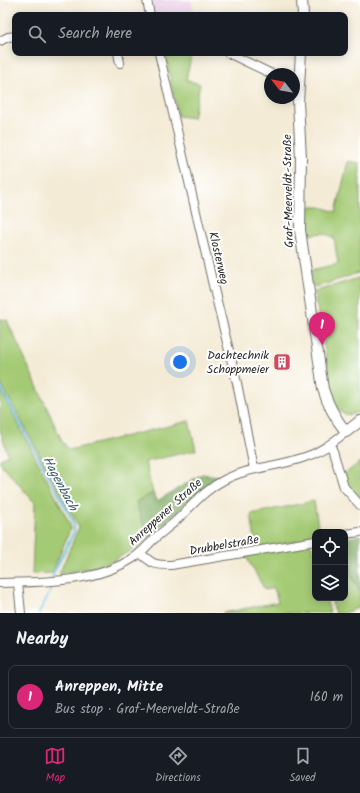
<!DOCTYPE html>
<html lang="en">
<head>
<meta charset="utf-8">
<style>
	:root { --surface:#171b24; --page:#20242c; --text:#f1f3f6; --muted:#9ea1a6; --line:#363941; --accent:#db2777 }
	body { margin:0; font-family:Kalam,sans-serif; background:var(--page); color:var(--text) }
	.controls { position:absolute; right:12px; bottom:12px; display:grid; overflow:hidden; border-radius:8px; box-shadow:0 2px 10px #0003 }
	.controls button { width:36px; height:36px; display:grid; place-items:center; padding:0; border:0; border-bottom:1px solid var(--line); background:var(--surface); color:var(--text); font:20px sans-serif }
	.compass { position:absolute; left:264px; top:68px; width:36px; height:36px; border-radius:50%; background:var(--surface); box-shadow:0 2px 10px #0003; rotate:301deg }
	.you { position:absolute; left:180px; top:362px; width:14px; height:14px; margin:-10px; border:3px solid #fff; border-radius:50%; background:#1a73e8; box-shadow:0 0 0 6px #1a73e833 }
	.badge { display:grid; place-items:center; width:26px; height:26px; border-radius:50%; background:var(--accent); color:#fff; font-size:13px; font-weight:700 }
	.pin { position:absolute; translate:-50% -33px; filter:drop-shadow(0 1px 2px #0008) }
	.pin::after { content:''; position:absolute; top:21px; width:14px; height:12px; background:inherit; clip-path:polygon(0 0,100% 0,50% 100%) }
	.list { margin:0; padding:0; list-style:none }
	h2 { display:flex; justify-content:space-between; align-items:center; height:52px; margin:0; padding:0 16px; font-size:17px }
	h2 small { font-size:13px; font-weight:400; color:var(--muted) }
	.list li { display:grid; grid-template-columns:26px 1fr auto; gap:12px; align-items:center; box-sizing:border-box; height:64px; margin:0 8px 8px; padding:0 8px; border:1px solid var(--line); border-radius:8px }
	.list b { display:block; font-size:15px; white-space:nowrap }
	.list p { margin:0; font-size:13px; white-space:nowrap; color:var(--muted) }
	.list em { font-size:13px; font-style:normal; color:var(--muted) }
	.icon { flex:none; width:22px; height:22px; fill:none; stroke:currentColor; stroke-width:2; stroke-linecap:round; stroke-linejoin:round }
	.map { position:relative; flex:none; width:360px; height:613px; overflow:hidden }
	.search { position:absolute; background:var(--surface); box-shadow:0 2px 10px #0003; left:12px; right:12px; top:12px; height:44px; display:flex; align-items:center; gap:10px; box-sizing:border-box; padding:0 14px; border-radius:8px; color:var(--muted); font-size:15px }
	.sheet { height:124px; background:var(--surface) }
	nav { display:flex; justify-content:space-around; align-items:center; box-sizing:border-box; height:56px; border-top:1px solid var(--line); background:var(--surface); font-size:11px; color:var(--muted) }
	nav a { display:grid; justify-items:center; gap:2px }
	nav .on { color:var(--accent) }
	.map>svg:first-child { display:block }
	.built { fill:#ecd1ea }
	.green { fill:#a4ca74; stroke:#687a50 }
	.forest { fill:#83ae66; stroke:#576c48 }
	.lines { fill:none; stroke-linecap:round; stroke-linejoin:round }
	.stream { stroke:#68c4e6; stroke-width:2 }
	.minor-casing { stroke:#716e67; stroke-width:10 }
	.major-casing { stroke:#716e67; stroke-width:12 }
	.minor { stroke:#fff; stroke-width:8 }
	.major { stroke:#fff; stroke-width:10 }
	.labels { text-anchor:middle; stroke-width:4; stroke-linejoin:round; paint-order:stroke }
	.street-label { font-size:12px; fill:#2b2b2b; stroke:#fff }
	.poi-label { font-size:12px; fill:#2b2b2b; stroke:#fff; text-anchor:end }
	.water-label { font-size:13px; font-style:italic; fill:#40616c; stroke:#fff }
</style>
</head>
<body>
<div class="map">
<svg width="360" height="613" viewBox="0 0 360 613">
	<rect width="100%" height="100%" fill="#fff"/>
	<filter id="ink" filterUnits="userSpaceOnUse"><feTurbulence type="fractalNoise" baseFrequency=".025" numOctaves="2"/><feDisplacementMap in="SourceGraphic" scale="8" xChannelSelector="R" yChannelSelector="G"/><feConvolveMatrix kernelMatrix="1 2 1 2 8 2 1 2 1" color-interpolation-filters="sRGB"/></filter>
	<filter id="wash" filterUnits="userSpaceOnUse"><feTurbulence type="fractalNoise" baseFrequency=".012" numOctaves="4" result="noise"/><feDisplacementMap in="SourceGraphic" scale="16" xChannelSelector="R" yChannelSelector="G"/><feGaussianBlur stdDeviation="0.9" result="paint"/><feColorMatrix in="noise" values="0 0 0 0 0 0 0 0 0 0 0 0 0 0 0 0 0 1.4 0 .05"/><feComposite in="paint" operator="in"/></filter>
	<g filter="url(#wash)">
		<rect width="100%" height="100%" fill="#f4ebd6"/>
		<!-- built -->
		<polygon class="built" points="151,0 191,0 195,15 155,15"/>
		<!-- green -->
		<g class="green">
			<polygon points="165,53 192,53 186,80 200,84 193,118 178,116"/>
			<polygon points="348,161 360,163 360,273 358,273 317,287 312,285 311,270 338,264 334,238 324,233 304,235 305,207 321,207 336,212"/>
			<path d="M358,278h2v133c-20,12 -26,-7 -30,-24l-2,-1 -2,-31 -12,-63z"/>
			<polygon points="0,319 7,320 62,441 69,450 189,421 196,450 145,462 153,493 136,502 148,539 136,548 105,565 59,574 79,527 0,382"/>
			<polygon points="0,389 70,524 70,530 52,573 32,574 35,503 0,463 0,459 8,455 0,430"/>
			<polygon points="360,462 360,501 348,488 342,476"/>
			<polygon points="314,501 319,532 315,532 315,538 256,548 251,514"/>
			<polygon points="348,538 350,573 360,592 360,607 344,613 335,613 331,598 345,598 345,539"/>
			<path d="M310,544c9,9 5,42 5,54h11l4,15h-107l55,-11 -4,-14 -9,2 -20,-35z"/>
		</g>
		<!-- forest -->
		<g class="forest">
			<polygon points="202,474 219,476 205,487 148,539 136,502 153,493 157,501"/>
			<polygon points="360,535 360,592 350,573 348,538"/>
		</g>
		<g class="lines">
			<!-- stream -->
			<g class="stream">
				<polyline points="0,386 73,521 74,526 74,532 53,574 52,579"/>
				<polyline points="39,613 51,590 52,584"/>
			</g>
		</g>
	</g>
	<g filter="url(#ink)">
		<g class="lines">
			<defs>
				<g id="minor">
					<polyline points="147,0 150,15"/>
					<polyline points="0,41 8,37 15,36"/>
					<polyline points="118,53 120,63"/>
					<polyline points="159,53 213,285 237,383 254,469"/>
					<polyline points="228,53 272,74"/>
					<polyline points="330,445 333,451 344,487 360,505"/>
					<polyline points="345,534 360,532"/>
					<path d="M140,553c13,11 13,12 31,12l144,-24"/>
					<path d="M0,583c46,-1 95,0 135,-26 7,-5 12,-11 18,-17 5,-5 12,-10 18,-15 18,-15 31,-34 53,-45 25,-13 54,-13 81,-23 16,-5 28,-15 41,-25"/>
					<polyline points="18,583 21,613"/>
				</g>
				<g id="major">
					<polyline points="302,0 303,15"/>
					<path d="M301,53l-3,49 3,56 -1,72 23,159c5,17 12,29 23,43l14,-11"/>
				</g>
			</defs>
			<!-- minor casing -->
			<use href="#minor" class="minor-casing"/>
			<!-- major casing -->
			<use href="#major" class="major-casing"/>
			<!-- minor -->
			<use href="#minor" class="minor"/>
			<!-- major -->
			<use href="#major" class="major"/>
		</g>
	</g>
	<!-- icons -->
	<defs>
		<symbol id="building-square" viewBox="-11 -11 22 22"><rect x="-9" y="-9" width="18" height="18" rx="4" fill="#d1495b" stroke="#fff"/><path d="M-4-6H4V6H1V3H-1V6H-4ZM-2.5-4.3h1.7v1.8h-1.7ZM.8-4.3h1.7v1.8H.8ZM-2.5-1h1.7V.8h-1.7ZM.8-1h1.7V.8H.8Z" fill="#fff"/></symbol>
	</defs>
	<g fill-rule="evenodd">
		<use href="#building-square" x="272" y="352" width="20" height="20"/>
	</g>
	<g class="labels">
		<!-- street labels -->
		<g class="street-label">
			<text transform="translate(288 191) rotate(-91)" y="4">Graf-Meerveldt-Straße</text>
			<text transform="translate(219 258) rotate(77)" y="4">Klosterweg</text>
			<text transform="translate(165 512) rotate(-42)" y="4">Anreppener Straße</text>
			<text transform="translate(224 545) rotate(-10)" y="4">Drubbelstraße</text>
		</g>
		<!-- poi labels -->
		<g class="poi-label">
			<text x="269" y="359">Dachtechnik<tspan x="269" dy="14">Schoppmeier</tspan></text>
		</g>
		<!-- water labels -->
		<g class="water-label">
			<text transform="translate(61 483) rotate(62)" y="5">Hagenbach</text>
		</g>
	</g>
</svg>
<div class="controls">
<button><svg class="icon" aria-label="locate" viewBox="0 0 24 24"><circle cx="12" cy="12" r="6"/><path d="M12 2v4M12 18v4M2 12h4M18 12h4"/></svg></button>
<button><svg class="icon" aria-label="layers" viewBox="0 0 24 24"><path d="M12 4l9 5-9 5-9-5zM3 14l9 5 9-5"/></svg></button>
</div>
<svg class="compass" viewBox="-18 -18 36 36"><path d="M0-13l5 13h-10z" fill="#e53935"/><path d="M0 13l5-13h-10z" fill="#9ea1a6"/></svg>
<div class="you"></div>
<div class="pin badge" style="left:322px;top:345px">1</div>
<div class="search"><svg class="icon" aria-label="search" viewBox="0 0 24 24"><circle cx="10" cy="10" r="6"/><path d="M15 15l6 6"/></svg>Search here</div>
</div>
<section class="sheet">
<h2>Nearby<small></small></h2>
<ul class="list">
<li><span class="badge">1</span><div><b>Anreppen, Mitte</b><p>Bus stop · Graf-Meerveldt-Straße</p></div><em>160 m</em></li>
</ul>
</section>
<nav>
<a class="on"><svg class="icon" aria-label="map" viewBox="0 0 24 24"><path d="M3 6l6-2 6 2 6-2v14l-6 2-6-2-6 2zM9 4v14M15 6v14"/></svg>Map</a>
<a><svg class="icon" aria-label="directions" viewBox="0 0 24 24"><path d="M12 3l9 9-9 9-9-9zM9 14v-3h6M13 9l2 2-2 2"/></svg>Directions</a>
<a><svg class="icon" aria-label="saved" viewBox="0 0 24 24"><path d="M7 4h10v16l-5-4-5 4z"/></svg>Saved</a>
</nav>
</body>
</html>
